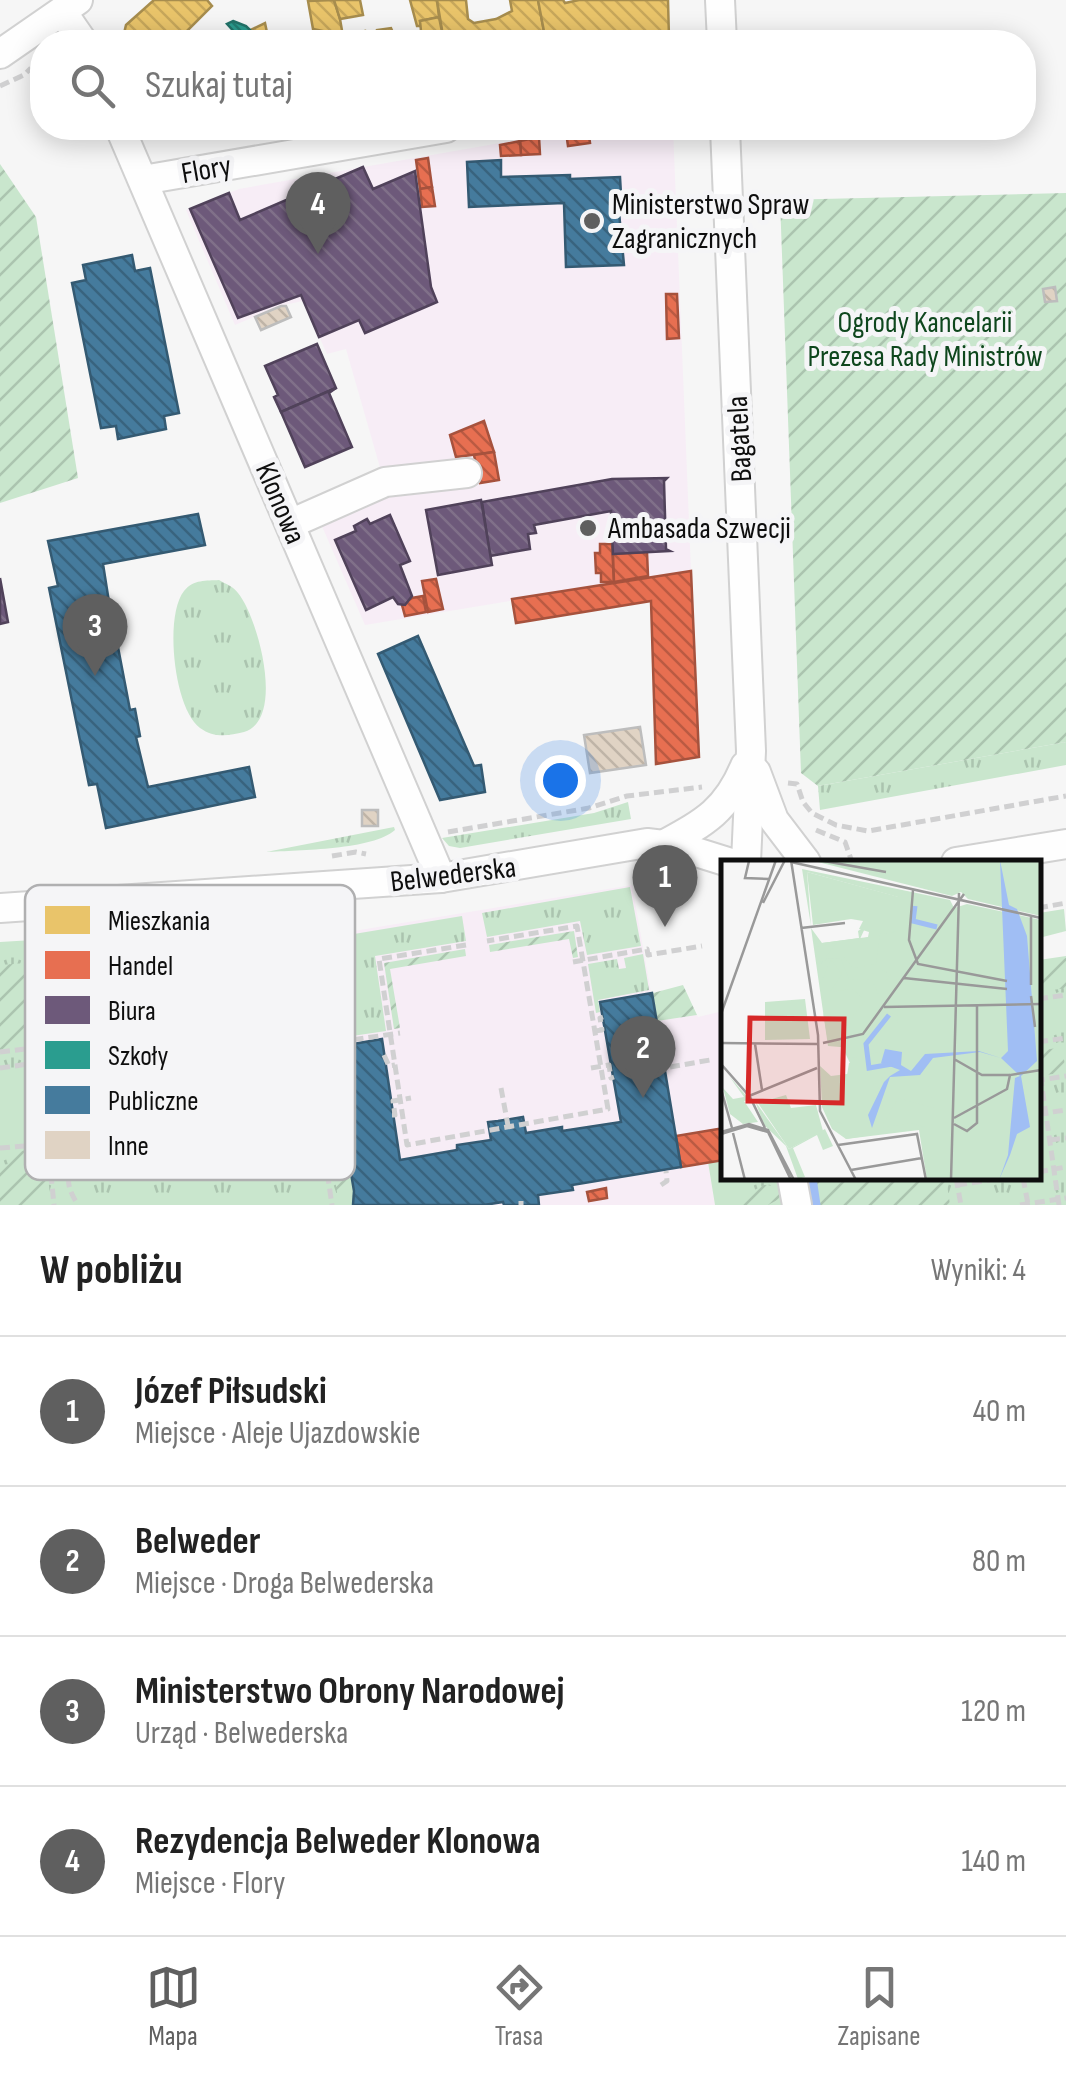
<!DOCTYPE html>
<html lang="pl">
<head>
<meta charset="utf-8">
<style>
	:root { --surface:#fff; --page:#f2f2f2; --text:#222; --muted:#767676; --line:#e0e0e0; --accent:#5f5f5f }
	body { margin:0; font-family:"Sofia Sans Condensed",sans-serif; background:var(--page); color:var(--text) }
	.you { position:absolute; left:560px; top:780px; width:35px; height:35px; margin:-25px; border:8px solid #fff; border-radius:50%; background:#1a73e8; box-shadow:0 0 0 15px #1a73e833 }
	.badge { display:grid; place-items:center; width:65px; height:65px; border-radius:50%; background:var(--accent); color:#fff; font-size:32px; font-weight:700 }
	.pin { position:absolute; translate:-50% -82px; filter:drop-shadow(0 2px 5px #0008) }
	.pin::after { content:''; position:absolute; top:52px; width:35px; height:30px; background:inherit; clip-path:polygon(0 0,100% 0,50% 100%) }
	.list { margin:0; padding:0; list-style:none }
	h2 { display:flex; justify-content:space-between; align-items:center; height:130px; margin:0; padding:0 40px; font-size:42px }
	h2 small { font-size:32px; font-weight:400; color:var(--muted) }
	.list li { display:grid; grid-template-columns:65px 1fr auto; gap:30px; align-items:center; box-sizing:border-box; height:150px; padding:0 40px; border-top:2px solid var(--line) }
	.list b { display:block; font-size:38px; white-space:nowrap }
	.list p { margin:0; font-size:32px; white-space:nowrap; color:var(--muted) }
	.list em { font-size:32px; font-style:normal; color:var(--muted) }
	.icon { flex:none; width:55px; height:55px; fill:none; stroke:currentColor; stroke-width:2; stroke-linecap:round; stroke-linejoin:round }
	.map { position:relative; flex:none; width:1066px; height:1205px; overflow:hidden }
	.search { position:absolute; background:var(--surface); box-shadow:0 5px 25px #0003; left:30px; right:30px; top:30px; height:110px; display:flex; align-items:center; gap:25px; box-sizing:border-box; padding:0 35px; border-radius:40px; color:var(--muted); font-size:38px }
	.sheet { height:730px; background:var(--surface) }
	nav { display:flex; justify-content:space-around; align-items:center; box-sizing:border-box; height:140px; border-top:2px solid var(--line); background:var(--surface); font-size:28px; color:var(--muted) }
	nav a { display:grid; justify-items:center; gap:5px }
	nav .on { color:var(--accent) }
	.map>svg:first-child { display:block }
	.commercial { fill:#f7edf6 }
	.grass { fill:url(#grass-tufts) }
	.garden { fill:url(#garden-furrows) }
	.pitch { fill:#c9e6cd }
	.homes { fill:url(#homes-back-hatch); stroke:#a78d4e; stroke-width:2.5 }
	.shops { fill:url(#shops-back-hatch); stroke:#a6523d; stroke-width:2.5 }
	.offices { fill:url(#offices-back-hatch); stroke:#50425a; stroke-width:2.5 }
	.schools { fill:url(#schools-back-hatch); stroke:#227268; stroke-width:2.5 }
	.public { fill:url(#public-back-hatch); stroke:#345a72; stroke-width:2.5 }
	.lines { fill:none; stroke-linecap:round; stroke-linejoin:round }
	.stream { stroke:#a0bef4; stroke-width:9 }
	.building { fill:url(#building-back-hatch); stroke:#bdbdbd; stroke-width:2.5 }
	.minor-casing { stroke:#d1d1d1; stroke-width:32 }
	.path { stroke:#d0d0d1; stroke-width:5; stroke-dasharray:10 5; stroke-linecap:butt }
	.minor { stroke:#fefefe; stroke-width:28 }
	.poi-dot { fill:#5f5f5f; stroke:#f5f5f7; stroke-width:4 }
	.labels { text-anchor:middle; stroke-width:10; stroke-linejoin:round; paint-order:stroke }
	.street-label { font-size:30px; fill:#0e0e0e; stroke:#f5f5f7 }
	.poi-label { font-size:30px; fill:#0e0e0e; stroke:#f5f5f7; text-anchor:start }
	.park-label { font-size:30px; fill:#0e471d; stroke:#f5f5f7 }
	.inset-river { fill:none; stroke:#a0bef4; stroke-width:5 }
	.inset-road { fill:none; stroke:#999; stroke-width:2.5 }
	.view { fill:#d62828; fill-opacity:0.15; stroke:#d62828; stroke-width:5 }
	.inset-edge { fill:none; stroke:#0e0e0e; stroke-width:5 }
	.key { fill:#f5f5f7; stroke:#b0b0b1; stroke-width:2.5 }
	.key-label { font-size:28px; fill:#0e0e0e }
</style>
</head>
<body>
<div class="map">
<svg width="1066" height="1205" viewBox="0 0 1066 1205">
	<defs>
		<pattern id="grass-tufts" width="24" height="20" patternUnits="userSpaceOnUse" patternTransform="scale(2.5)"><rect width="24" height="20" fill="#c9e6cd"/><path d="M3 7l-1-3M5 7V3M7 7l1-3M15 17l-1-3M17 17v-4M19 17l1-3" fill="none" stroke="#abc4af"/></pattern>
		<pattern id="garden-furrows" width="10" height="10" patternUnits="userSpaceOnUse" patternTransform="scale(2.5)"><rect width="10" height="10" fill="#c9e6cd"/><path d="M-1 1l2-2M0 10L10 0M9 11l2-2" fill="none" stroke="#abc4af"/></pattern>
		<pattern id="homes-back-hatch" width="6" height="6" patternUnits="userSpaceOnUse" patternTransform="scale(2.5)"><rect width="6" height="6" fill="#e9c46a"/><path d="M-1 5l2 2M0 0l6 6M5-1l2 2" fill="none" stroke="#c7a75b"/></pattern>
		<pattern id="shops-back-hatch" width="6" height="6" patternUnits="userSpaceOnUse" patternTransform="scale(2.5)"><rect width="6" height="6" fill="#e76f51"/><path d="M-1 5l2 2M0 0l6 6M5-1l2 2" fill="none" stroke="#ba5a42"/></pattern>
		<pattern id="offices-back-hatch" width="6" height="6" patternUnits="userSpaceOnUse" patternTransform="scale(2.5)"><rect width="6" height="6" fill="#6d597a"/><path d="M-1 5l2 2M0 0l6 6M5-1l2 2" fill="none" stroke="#807089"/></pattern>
		<pattern id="schools-back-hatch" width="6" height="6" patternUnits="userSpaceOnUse" patternTransform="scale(2.5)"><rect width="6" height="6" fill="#2a9d8f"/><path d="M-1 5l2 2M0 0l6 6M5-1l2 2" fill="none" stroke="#227e73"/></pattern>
		<pattern id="public-back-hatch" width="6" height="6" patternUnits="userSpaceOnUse" patternTransform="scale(2.5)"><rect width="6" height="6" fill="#457b9d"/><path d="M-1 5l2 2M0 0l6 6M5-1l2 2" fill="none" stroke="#38637e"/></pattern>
		<pattern id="building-back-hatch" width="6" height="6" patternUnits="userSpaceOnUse" patternTransform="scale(2.5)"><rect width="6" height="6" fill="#e0d3c4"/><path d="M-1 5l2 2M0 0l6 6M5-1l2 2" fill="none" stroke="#bfb4a7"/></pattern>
	</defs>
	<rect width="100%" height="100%" fill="#f6f6f6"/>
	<!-- commercial -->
	<g class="commercial">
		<polygon points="585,128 673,128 691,571 365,625 311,501 381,471 346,349 327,354 303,301 279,306 235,325 186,210 239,189"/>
		<polygon points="632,885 656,1021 697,1015 698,1017 723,1011 723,1160 708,1163 715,1205 0,1205 317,937"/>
	</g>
	<!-- grass -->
	<g class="grass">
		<path d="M219,580c7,4 15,7 19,13 20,24 48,127 6,139 -16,4 -30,6 -44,-4 -26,-19 -36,-112 -16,-137 10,-12 22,-10 35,-11z"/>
		<polygon points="1066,742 1066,765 820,810 818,786"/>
		<polygon points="628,802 631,819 460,848 449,846 442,838 594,813"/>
		<path d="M394,827l1,3c-22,20 -95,20 -129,22z"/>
		<polygon points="630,887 641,946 587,955 580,921 487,937 482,913"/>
		<polygon points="1064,909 1066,931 1039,938 1039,913"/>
		<polygon points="462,916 466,941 375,956 386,1031 332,1039 331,1056 354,1191 353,1205 0,1205 0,942 297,924 320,936 318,940"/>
		<polygon points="643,954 649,990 598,1000 600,1012 596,1013 588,964 617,959 619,969 626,968 624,958"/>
		<polygon points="1066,956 1066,1205 715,1205 708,1162 723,1160 724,1178 1038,1178 1039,960"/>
	</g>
	<!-- garden -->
	<g class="garden">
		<polygon points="0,164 36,217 78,478 0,503"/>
		<polygon points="1066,193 1066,742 818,786 801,773 780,200"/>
		<polygon points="574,931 578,957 573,958 569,939 490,952 489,945"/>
		<polygon points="317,940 300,948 40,992 45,1042 0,1050 0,965"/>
		<polygon points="465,949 466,956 390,969 400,1028 394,1029 384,963"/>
		<polygon points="1066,958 1066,988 1039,992 1039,963"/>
		<polygon points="683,985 697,1015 657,1021 653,993"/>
		<polygon points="1062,1047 1066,1072 1039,1076 1039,1051"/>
		<polygon points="335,1073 354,1191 353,1196 338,1199 319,1075"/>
		<polygon points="45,1146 50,1196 39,1201 39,1205 0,1205 0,1165 9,1164 7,1154"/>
		<polygon points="814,1178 950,1178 951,1182 947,1184 950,1205 818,1205"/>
		<polygon points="764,1185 777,1186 781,1192 779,1199 768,1205 726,1205"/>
	</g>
	<!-- pitch -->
	<polygon class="pitch" points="58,1062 68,1136 0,1146 0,1071"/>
	<!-- homes -->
	<g class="homes">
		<polygon points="154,0 207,0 212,6 176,42 122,42 126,25"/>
		<polygon points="334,0 340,19 344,42 326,42 323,31 313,29 308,1"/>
		<polygon points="334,0 360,0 363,15 340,19"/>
		<polygon points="410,0 437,0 439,17 420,21 421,26 417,26"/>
		<polygon points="437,0 466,0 468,19 474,23 496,19 512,11 510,0 538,0 546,42 444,42"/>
		<polygon points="538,0 563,0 565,3 579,0 668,0 669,38 666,42 546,42"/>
		<polygon points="439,17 444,42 344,42 343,35 365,31 366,41 377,39 377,30 391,28 394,35 421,31 420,21"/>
		<polygon points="265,23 269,42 239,42 238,36"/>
		<polygon points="151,128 202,128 157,136"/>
	</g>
	<!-- shops -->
	<g class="shops">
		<polygon points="588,128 590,143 568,146 566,132"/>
		<polygon points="539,137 540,154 521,155 520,141"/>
		<polygon points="520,141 521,155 501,156 500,145"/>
		<polygon points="428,158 432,187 420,189 416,160"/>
		<polygon points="432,187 435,206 422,207 420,189"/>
		<polygon points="666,294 677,294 679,338 667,339"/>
		<polygon points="484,421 494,452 456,457 450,435"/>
		<polygon points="494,452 499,480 480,483 474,455"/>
		<polygon points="600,544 612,544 614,582 601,582 601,573 596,573 595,553 600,553"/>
		<polygon points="647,552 648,576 614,582 613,554"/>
		<polygon points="691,571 699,757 656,764 651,601 516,623 512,599"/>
		<polygon points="436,579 443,609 428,612 422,581"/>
		<polygon points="423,596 426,612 405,616 402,605 412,598"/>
		<polygon points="718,1129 724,1129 724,1160 681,1167 676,1136"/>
		<polygon points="606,1188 607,1198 589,1201 587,1192"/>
	</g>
	<!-- offices -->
	<g class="offices">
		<polygon points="363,167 373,189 415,171 431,287 437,302 365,333 359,320 319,337 301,295 238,318 190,209 229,193 240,220"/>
		<polygon points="317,344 336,388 281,412 274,397 278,395 265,366"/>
		<polygon points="336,388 329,393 352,447 305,467 281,412"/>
		<polygon points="667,478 664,481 666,549 670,551 613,554 611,511 534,525 536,533 528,534 530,549 490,556 482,502 612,479"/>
		<polygon points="481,500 492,565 438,575 426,510"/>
		<polygon points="390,515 410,561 400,565 412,596 405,605 398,604 393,597 366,610 335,540 356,531 354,526 367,519 370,524"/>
		<polygon points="0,578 8,622 0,624"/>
	</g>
	<!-- schools -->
	<polygon class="schools" points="233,21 246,26 250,30 238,36 227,24"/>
	<!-- public -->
	<g class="public">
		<polygon points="501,160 501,177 570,175 570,179 620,177 622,212 619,212 624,265 566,267 564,203 469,207 467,162"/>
		<polygon points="132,255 135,271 150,268 179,413 164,416 166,429 118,439 116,426 101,428 72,283 86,280 83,265"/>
		<polygon points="198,514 205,545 103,564 111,615 116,614 121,641 117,642 130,710 135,709 140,736 136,737 148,787 249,767 255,797 106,828 97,784 89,785 49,588 58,586 48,541"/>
		<polygon points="418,636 474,766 481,765 485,792 440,800 378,654"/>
		<polygon points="652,993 681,1167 572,1185 573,1190 538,1195 539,1205 504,1205 503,1202 484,1205 353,1205 354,1191 330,1048 382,1039 400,1160 457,1150 457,1145 491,1140 488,1122 498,1121 523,1117 526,1133 562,1127 562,1131 621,1122 600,1002"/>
	</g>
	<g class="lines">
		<!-- stream -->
		<polyline class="stream" points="812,1178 816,1205"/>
	</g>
	<!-- building -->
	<g class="building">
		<polygon points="1055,287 1057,301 1045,302 1043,289"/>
		<polygon points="281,306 286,306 291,317 261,330 255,317"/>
		<polygon points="640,727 646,765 590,773 584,735"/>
		<rect x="362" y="810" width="16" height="16"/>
	</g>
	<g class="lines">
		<defs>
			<g id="minor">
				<polyline points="720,0 722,42"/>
				<polyline points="63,13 83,42"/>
				<polyline points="0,54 78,0"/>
				<polyline points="120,128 441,878"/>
				<polyline points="725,128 751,751 746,862"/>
				<polyline points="143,180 446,128"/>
				<polyline points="290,524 385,482 467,473"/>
				<polyline points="756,772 774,820 806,862"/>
				<path d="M665,844c40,-22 62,-34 80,-78"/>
				<polyline points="956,862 1066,844"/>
				<polyline points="0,908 441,878 647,843 680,847 728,862"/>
				<polyline points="792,1178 797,1205"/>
			</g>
		</defs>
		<!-- minor casing -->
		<use href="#minor" class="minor-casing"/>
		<!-- path -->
		<g class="path">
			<polyline points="0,86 24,75 31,68"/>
			<polyline points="788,783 797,784 803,802 812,813 836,825 868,831 1066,796"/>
			<polyline points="816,830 845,842 852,862"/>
			<polyline points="448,832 589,808 627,796 702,787"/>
			<polyline points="332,856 356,852 366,854"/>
			<polyline points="1038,908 1066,903"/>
			<polyline points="466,945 379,959 407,1145 608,1109 577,926 487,941"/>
			<polyline points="573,962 647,949 648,955 702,946"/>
			<polyline points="1038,999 1066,995"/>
			<path d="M46,1014l23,18 4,8c3,22 16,79 12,98 -7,29 -29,33 -7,67"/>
			<polyline points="595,1031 602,1030 600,1018 603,1017"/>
			<polyline points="1038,1042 1066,1038"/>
			<polyline points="309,1046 400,1033"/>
			<polyline points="0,1052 34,1048 51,1052"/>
			<polyline points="384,1055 389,1066 395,1065"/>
			<polyline points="52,1060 44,996 295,955 332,1205"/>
			<polyline points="312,1067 332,1063"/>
			<polyline points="670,1067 710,1060"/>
			<polyline points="0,1068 57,1060 77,1068"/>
			<polyline points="591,1068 609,1065 611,1078 614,1077"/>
			<polyline points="501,1088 509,1131"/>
			<polyline points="1038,1114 1066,1110"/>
			<polyline points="392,1115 395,1115 393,1101 411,1098"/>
			<polyline points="1050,1140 1066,1138"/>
			<polyline points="48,1144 54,1205"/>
			<polyline points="0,1148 83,1141"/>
			<polyline points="721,1164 724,1163"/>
			<polyline points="1038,1172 1066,1167"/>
			<polyline points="956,1178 961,1205"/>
			<polyline points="1023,1178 1028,1204"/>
			<polyline points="661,1185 667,1181 666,1171"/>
			<polyline points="957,1185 1002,1178"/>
			<polyline points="521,1201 521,1205"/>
			<polyline points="1020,1205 1066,1198"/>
			<polyline points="1059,1205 1041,1080 1066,1076"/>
		</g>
		<!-- minor -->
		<use href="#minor" class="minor"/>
	</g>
	<!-- markers -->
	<g class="poi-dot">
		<circle cx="592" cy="221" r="10"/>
		<circle cx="588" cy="528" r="10"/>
	</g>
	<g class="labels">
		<!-- street labels -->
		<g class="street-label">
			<text transform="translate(206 169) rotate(-10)" y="10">Flory</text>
			<text transform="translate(739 439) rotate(-93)" y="10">Bagatela</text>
			<text transform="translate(281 503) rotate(67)" y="10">Klonowa</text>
			<text transform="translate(453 874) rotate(-7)" y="10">Belwederska</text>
		</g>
		<!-- poi labels -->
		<g class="poi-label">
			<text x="612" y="214">Ministerstwo Spraw<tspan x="612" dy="34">Zagranicznych</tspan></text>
			<text x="608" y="538">Ambasada Szwecji</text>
		</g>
		<!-- park labels -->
		<g class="park-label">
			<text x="925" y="332">Ogrody Kancelarii<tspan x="925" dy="34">Prezesa Rady Ministrów</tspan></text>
		</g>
	</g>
	<!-- overview -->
	<g transform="translate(721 860)">
		<rect width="320" height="320" fill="#f6f6f6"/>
		<path d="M89,0h231v56l-73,-17 -7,-7 -9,4zM81,9l148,31 4,8 13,-4 74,16v260h-114l-8,-50 -73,9 -14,-10 -10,-22 -2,-41 11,10 24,-3 -7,-14 4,-11 -24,-2 -17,-118 11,15 37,-5 -1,-7 8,-5 -6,13 19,-4 19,-38 -91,-25 4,54zM8,216l21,24 -6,1 14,21 -15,2 -13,-10 -7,-26 10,11 11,-2zM34,241l34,48 36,-20 8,17 -10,4 -6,-15 -24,13 12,29 -7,2 -12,-33 -22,-21z" fill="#c9e6cd"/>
		<path d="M86,12l92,25 12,-5 -4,38 -27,4 -4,30 -23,4 -10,-12h-17l11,-13 -23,4v-3l54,-7 1,-5 -10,-3 4,-8 -12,-2 -38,6zM94,91l8,4 -3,9 8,-6 13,1 8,20 23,1 8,18v-29l11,5 -6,8 15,-3 -38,54 -34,8 -5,-29 4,13 6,-6 11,9 21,-28 -13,-11 -22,3 12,-18 -11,-14 -11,24zM84,139l5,40 -45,1v-38zM163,148h35v6h-22l1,10 -5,-11 -13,11 -6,13 20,12 -46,10 -8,-17 21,-4 5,10 10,-3 -13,-9zM128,203h18l9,30 11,-25 13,1 -10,8 35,-2 9,33 -36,-10 -17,30 29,-5 15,4 -79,12 -5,-16 -13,-3 -6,-43 7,2 -1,18 9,-1 -7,2 8,10v-9l11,-6 -5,1zM65,235l5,13 25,-3 7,26 -34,18 -31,-46z" fill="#c9e6cd"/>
		<path d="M279,0l9,45 8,4 10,27 10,125 -16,15 9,51 -13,7 -7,21 -11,25 9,-25 7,-77 5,-2 -19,-18 -21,-6 -47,6 -13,17 -30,2 -18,51 -4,-13 16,-33 6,-6 10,-6 -19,-7 4,-14 17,3 -1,13 10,6 14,-17 54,-3 22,7 7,-7z" fill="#a0bef4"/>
		<path class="inset-river" d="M194,46l-2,15 24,6M168,155l-23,29 3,24 23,-4"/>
		<path class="inset-road" d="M70,0l27,175 2,76 36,69M97,0l68,12M28,1l-4,17 24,1M70,2l250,56M192,30l-4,50 9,24 89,17M42,43l22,-43M310,56v69M80,68l44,-5M183,118l103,11M310,136l4,31M163,147l157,-3M0,154l55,-154M0,183l96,1M102,183l40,-9 101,-140M34,184l7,46M233,199l28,16h28M0,204l29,33 15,31M0,229l11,39M28,236l68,-28M233,258l53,-29 3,-14 31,-5M233,264l13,7 10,-8v-118M0,272l28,-8 19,6 26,50M12,273l12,47M0,274l26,-8 21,6 23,48M117,285l79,-11 9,46M130,310l71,-12M230,320l8,-287"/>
		<path class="view" d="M29,158l94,1 -2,84 -94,-2z"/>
		<rect width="320" height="320" class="inset-edge"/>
	</g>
	<!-- legend -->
	<rect x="25" y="885" width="330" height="295" rx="15" class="key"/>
	<rect x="45" y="906" width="45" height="28" fill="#e9c46a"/>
	<rect x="45" y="951" width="45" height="28" fill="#e76f51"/>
	<rect x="45" y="996" width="45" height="28" fill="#6d597a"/>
	<rect x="45" y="1041" width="45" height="28" fill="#2a9d8f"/>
	<rect x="45" y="1086" width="45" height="28" fill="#457b9d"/>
	<rect x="45" y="1131" width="45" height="28" fill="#e0d3c4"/>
	<g class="key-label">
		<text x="108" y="930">Mieszkania</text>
		<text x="108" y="975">Handel</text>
		<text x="108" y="1020">Biura</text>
		<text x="108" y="1065">Szkoły</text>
		<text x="108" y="1110">Publiczne</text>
		<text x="108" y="1155">Inne</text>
	</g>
</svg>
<div class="you"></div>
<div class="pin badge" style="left:665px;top:927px">1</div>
<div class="pin badge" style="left:643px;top:1098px">2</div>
<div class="pin badge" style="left:95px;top:676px">3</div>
<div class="pin badge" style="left:318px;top:254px">4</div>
<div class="search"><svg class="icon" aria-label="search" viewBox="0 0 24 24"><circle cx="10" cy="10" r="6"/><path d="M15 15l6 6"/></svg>Szukaj tutaj</div>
</div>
<section class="sheet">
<h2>W pobliżu<small>Wyniki: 4</small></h2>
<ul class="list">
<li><span class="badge">1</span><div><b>Józef Piłsudski</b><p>Miejsce · Aleje Ujazdowskie</p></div><em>40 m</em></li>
<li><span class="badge">2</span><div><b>Belweder</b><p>Miejsce · Droga Belwederska</p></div><em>80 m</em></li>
<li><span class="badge">3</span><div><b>Ministerstwo Obrony Narodowej</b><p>Urząd · Belwederska</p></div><em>120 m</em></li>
<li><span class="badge">4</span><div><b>Rezydencja Belweder Klonowa</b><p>Miejsce · Flory</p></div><em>140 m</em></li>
</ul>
</section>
<nav>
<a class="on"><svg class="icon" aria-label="map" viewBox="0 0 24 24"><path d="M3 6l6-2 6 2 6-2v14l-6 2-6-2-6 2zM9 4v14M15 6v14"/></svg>Mapa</a>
<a><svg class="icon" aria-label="directions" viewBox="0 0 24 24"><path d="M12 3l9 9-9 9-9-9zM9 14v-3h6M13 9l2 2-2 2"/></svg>Trasa</a>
<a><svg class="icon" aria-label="saved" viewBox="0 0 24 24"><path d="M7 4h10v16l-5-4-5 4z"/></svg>Zapisane</a>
</nav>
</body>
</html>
